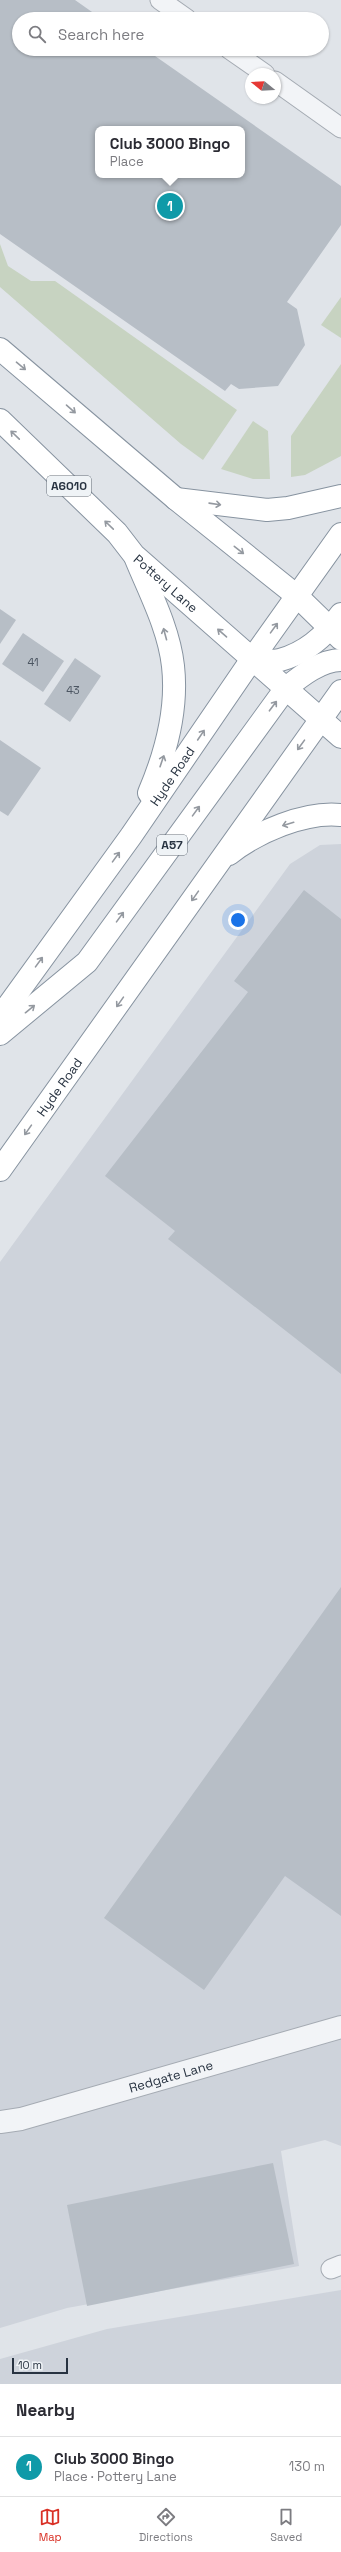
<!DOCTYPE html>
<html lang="en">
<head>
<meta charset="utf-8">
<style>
	:root { --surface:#fff; --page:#f7f7f7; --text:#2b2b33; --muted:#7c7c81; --line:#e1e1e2; --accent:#d93025 }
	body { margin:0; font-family:"Space Grotesk",sans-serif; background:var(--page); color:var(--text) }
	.compass { position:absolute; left:245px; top:68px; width:36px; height:36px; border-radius:50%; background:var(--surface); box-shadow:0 1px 3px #0004; rotate:288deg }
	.scale { position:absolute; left:12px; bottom:10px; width:56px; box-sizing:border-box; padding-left:4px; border:2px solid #283341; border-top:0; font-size:11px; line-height:14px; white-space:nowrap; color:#283341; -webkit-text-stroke:3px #eff3f6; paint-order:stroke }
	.you { position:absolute; left:238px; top:920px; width:14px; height:14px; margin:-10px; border:3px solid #fff; border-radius:50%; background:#1a73e8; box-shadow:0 0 0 6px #1a73e833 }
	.badge { display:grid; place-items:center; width:26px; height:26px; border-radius:50%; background:var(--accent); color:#fff; font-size:13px; font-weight:700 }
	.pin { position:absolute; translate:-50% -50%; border:2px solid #fff; box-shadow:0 1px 4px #0006 }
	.popup { position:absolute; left:95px; top:126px; width:150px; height:52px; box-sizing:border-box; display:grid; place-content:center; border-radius:8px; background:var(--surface); filter:drop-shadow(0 1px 3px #0005); font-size:13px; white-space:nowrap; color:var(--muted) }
	.popup b { font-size:15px; color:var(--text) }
	.popup::after { content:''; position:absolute; left:50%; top:100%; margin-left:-8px; border:8px solid transparent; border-top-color:var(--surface) }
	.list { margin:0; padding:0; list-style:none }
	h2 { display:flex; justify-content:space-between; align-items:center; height:52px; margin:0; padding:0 16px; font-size:17px }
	h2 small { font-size:13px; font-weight:400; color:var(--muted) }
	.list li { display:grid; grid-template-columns:26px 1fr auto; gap:12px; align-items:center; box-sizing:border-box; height:60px; padding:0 16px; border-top:1px solid var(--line) }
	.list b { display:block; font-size:15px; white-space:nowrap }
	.list p { margin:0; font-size:13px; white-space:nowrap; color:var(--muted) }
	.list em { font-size:13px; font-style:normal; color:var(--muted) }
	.icon { flex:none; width:22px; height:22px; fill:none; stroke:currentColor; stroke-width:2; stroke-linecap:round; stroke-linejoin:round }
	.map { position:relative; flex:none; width:341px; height:2384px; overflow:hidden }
	.search { position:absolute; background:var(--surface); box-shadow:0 1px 3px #0004; left:12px; right:12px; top:12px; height:44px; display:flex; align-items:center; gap:10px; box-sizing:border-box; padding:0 14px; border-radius:22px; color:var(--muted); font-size:15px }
	.sheet { height:112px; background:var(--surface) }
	nav { display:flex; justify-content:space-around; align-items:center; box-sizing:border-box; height:56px; border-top:1px solid var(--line); background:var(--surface); font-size:11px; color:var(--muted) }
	nav a { display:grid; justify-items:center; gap:2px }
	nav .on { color:var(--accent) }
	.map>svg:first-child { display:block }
	.built { fill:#ced3db }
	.green { fill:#c7d3c1 }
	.building { fill:#b7bec6; fill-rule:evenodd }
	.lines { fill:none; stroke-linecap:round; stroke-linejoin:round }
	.lane-casing { stroke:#a5abb3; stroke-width:21 }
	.street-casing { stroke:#a5abb3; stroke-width:24 }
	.highway-casing { stroke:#8793a0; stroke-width:24 }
	.lane { stroke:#f2f4f7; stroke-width:19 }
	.street { stroke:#f2f4f7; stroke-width:22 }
	.highway { stroke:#fff; stroke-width:22 }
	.oneway { stroke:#9499a0 }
	.labels { text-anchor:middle; stroke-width:3.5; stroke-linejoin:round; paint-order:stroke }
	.number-label { font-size:11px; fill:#4c5662 }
	.shield { fill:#eff3f6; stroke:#646d77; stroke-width:1 }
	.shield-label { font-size:12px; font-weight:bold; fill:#283341 }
	.street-label { font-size:13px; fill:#283341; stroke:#eff3f6 }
</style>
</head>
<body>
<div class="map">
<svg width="341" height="2384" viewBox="0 0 341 2384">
	<rect width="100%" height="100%" fill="#e0e4e9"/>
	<!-- built -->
	<g class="built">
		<polygon points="341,844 341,2146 325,2140 281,2151 299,2266 67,2308 0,2328 0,1262 290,864 320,845"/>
		<polygon points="341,2290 341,2384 0,2384 0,2359 107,2329"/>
	</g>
	<!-- green -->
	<g class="green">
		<polygon points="0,244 8,266 31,281 55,281 237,410 203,460 181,444 0,287"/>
		<polygon points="341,297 341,338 321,325"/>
		<polygon points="341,364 341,456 305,475 291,477 291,436"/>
		<polygon points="253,421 268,431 270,479 253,479 221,469"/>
	</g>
	<!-- building -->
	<g class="building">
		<path d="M0,0h75l27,19h-83v30h126l196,137v39l-54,77 10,7 8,36 -27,41 -39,3 -8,-5 -6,7 -225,-157zM98,129h144v46h-144z"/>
		<polygon points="0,609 16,620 0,644"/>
		<polygon points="23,633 64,661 43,692 2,664"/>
		<polygon points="75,658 101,676 70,722 44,704"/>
		<polygon points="0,740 41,768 8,816 0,811"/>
		<polygon points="304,890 341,919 341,1374 168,1239 175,1231 105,1176 248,992 234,981"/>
		<polygon points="341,1587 341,1916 285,1876 204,1990 104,1918"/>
		<polygon points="273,2163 294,2264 87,2306 67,2205"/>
	</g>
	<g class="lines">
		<defs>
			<g id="lane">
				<polyline points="160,0 187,19"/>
				<polyline points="229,49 265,74"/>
				<polyline points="275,81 341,128"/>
				<polyline points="331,2269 341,2265"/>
			</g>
			<g id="street">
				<path id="s1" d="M0,2122l21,-3 320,-92"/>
			</g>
			<g id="highway">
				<polyline points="0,349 176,499 297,596 341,639"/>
				<path id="s2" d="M0,420l117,113 17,22 207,182"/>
				<polyline points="176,499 267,510 288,508 341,496"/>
				<path d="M136,559c14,34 33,70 37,107 5,44 -7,87 -24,127"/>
				<path d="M252,659c8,0 20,3 28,1 26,-7 46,-25 61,-46"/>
				<path d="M229,854c28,-22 76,-43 112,-39"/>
				<path id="s3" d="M0,1017l131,-181 121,-177 89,-125"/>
				<path d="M0,1034l87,-72 199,-274c15,-12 35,-28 55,-28"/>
				<path id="s4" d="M0,1170l341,-479"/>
			</g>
		</defs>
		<!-- lane casing -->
		<use href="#lane" class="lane-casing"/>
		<!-- street casing -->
		<use href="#street" class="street-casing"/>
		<!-- highway casing -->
		<use href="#highway" class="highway-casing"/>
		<!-- lane -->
		<use href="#lane" class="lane"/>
		<!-- street -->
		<use href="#street" class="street"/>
		<!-- highway -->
		<use href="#highway" class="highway"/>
	</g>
	<!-- one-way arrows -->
	<defs><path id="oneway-shaft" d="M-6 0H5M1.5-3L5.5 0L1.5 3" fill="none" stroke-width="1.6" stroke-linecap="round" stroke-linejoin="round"/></defs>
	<g class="oneway">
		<use href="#oneway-shaft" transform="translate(21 366) rotate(40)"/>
		<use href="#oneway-shaft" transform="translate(71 409) rotate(41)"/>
		<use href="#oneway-shaft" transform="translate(15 435) rotate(-136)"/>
		<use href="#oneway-shaft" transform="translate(215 504) rotate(8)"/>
		<use href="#oneway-shaft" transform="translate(109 525) rotate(-136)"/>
		<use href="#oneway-shaft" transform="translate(239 550) rotate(38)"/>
		<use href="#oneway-shaft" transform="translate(274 628) rotate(-54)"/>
		<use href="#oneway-shaft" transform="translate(222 633) rotate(-139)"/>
		<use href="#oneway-shaft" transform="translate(165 634) rotate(-105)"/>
		<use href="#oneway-shaft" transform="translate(273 706) rotate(-53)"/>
		<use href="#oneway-shaft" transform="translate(201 735) rotate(-56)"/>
		<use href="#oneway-shaft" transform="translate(301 745) rotate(126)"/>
		<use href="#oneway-shaft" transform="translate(162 761) rotate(-71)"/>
		<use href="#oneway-shaft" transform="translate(196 811) rotate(-54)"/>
		<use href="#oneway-shaft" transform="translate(288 824) rotate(163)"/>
		<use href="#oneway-shaft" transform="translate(116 857) rotate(-54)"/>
		<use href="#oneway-shaft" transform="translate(195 896) rotate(125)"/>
		<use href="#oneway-shaft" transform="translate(120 917) rotate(-54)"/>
		<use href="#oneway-shaft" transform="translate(39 962) rotate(-54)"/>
		<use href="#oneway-shaft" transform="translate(120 1002) rotate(125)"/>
		<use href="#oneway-shaft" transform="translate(30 1009) rotate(-39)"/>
		<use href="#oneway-shaft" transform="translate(28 1130) rotate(125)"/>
	</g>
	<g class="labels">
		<!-- number labels -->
		<g class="number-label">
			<text x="33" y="666">41</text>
			<text x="73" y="694">43</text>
		</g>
		<!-- shield labels -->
		<g class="shield">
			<rect x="47" y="476" width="44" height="20" rx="3"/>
			<rect x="157" y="835" width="30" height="20" rx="3"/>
		</g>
		<g class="shield-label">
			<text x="69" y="490">A6010</text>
			<text x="172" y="849">A57</text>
		</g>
		<!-- street labels -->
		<g class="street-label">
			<text dy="5" stroke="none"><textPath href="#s2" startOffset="233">Pottery Lane</textPath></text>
			<text dy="5" stroke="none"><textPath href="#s3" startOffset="296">Hyde Road</textPath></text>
			<text dy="5" stroke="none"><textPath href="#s4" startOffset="102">Hyde Road</textPath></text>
			<text dy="5" stroke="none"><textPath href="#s1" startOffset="177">Redgate Lane</textPath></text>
		</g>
	</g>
</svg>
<svg class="compass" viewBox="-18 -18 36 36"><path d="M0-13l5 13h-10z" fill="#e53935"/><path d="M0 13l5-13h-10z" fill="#7c7c81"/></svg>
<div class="scale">10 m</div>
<div class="you"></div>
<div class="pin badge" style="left:170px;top:206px;background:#0f9aa8">1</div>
<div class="popup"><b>Club 3000 Bingo</b>Place</div>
<div class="search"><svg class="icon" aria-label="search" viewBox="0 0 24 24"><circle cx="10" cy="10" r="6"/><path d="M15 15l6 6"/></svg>Search here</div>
</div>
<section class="sheet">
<h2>Nearby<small></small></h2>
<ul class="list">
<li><span class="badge" style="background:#0f9aa8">1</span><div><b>Club 3000 Bingo</b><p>Place · Pottery Lane</p></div><em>130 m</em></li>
</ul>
</section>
<nav>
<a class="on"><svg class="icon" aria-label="map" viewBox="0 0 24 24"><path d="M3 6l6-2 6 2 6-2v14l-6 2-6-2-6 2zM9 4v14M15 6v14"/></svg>Map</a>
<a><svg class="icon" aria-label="directions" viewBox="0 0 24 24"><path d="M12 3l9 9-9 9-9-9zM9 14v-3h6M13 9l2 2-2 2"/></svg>Directions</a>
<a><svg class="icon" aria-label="saved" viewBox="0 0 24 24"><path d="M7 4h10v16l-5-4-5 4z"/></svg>Saved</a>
</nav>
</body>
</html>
